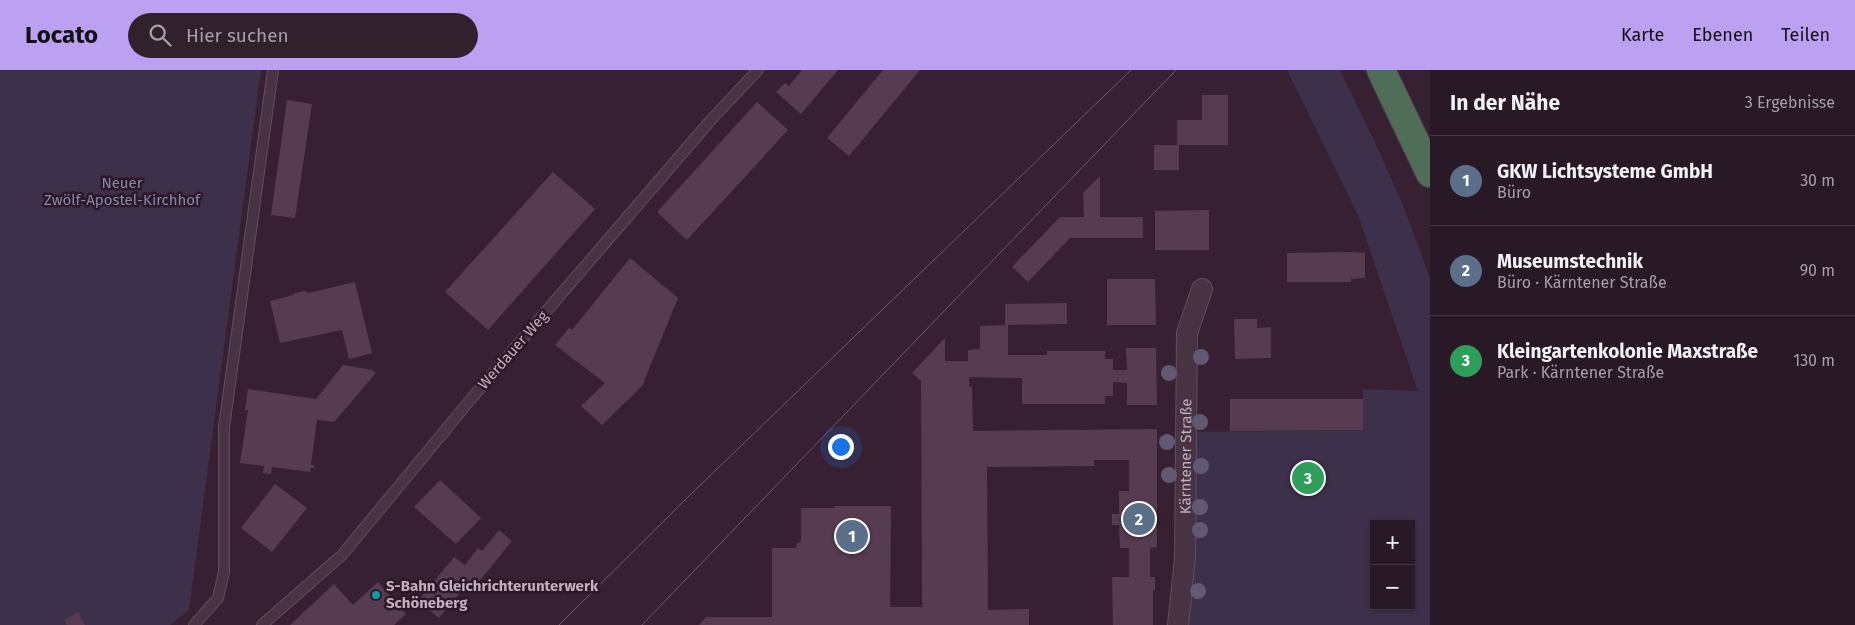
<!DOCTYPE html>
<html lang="de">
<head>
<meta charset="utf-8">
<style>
	:root { --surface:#291825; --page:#31212d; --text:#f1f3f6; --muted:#a5a0a7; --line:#453742; --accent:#bca0f2 }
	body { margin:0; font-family:"Fira Sans",sans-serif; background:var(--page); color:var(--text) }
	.controls { position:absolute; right:15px; bottom:15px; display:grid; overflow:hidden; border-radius:0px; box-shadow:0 1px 4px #0004 }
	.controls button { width:45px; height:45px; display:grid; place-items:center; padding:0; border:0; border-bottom:1px solid var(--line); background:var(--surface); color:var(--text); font:25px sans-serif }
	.you { position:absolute; left:840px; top:376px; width:18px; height:18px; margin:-12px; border:4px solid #fff; border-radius:50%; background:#1a73e8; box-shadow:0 0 0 8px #1a73e833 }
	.badge { display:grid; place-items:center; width:32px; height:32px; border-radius:50%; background:var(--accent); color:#fff; font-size:16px; font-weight:700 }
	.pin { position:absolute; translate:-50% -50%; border:2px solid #fff; box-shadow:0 1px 5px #0006 }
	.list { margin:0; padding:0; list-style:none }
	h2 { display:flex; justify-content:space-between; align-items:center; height:65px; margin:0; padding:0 20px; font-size:21px }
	h2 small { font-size:16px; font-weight:400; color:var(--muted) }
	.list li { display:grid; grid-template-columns:32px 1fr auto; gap:15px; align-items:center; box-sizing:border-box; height:90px; padding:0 20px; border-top:1px solid var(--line) }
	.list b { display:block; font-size:19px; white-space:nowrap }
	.list p { margin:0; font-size:16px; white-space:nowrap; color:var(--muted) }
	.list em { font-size:16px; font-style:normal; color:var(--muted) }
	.icon { flex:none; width:28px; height:28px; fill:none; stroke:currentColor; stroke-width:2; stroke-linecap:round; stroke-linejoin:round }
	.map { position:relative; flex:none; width:1430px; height:555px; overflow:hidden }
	header { display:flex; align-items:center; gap:30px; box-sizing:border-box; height:70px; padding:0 25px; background:var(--accent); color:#111 }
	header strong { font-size:24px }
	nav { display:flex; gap:28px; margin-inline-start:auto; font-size:18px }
	.search { width:350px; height:45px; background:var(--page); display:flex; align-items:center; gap:12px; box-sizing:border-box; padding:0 18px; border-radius:28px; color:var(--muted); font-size:19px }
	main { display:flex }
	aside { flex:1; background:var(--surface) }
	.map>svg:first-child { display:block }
	.green { fill:#3d304a; fill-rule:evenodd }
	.building { fill:#573c51 }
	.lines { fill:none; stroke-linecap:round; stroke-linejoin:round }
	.lane-casing { stroke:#624e5d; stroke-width:12 }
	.street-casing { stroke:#624e5d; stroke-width:22 }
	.highway-casing { stroke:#4f3b4a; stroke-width:30 }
	.lane { stroke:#473342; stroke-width:10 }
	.street { stroke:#473342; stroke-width:20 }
	.highway { stroke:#506d58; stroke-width:28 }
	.tram { stroke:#72596b; stroke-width:1 }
	.tree { fill:#615973 }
	.culture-dot { fill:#0f9aa8; stroke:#2c1927; stroke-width:2 }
	.labels { text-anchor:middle; stroke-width:5; stroke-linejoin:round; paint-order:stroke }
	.park-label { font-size:15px; fill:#8488a9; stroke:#2c1927 }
	.street-label { font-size:15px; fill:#c4adbe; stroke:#2c1927 }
	.poi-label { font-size:15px; font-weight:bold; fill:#c4adbe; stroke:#2c1927; text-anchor:start }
</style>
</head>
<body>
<header>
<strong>Locato</strong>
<div class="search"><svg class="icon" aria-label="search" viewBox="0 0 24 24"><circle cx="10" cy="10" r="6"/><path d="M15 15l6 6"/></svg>Hier suchen</div>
<nav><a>Karte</a><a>Ebenen</a><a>Teilen</a></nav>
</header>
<main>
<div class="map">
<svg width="1430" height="555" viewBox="0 0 1430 555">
	<rect width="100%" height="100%" fill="#372031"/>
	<!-- green -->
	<g class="green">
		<polygon points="0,0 261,0 189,540 170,555 0,555"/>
		<path d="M1287,0h53l40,83 26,60 24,65v347h-252l9,-193 176,-2v-41l55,2 -60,-176zM1374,454h37v82h-37z"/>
	</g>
	<!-- building -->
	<g class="building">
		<polygon points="802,0 838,0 801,44 776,22 785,13 789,16"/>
		<polygon points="883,0 920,0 849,86 827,68"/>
		<polygon points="1202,25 1228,25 1228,75 1179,75 1179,100 1154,100 1154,75 1177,75 1177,50 1202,50"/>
		<polygon points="287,30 312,34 295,148 271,145"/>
		<polygon points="757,32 788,60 687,170 657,142"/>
		<polygon points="553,102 595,139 488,260 445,222"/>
		<polygon points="1100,106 1100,147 1143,147 1143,168 1070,168 1028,212 1012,197 1060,147 1084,147 1083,123"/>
		<polygon points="1209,140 1209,180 1155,180 1155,141"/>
		<polygon points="1351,182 1365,183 1365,208 1351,209 1351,212 1287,212 1287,183"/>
		<polygon points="630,188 678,228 642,316 602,355 581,336 605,313 555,275 569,258 572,260"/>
		<polygon points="1107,209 1155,209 1156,255 1107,255"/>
		<polygon points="355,212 372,283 349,289 342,260 280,273 270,231 293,225 295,223 305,221 308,223"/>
		<polygon points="1067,233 1067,254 1008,255 1008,285 1047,285 1047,281 1105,281 1105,289 1113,289 1113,300 1127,300 1126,278 1156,278 1157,335 1127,335 1127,313 1113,312 1113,326 1105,326 1105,334 1022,334 1022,308 969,307 969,317 972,316 973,361 1157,359 1157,477 1150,478 1150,507 1155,507 1155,520 1153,520 1153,555 1113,555 1112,507 1129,507 1129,478 1120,478 1119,455 1112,455 1112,444 1119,444 1119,421 1129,421 1129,390 1094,390 1094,396 987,397 988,540 1029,539 1029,555 699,555 706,547 772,547 772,478 796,478 797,473 801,472 801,438 835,438 835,436 891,436 890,537 922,537 921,311 912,303 945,268 945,291 968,291 968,280 980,279 980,256 1005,255 1005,234"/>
		<polygon points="1234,249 1257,249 1257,258 1271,257 1271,288 1235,289"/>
		<polygon points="343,295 372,300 376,303 334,352 317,350 311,395 314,395 314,398 311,398 310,402 272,397 271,404 263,403 264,396 240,393 248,340 245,340 248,319 316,329"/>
		<polygon points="1230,329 1363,329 1363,360 1230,361"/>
		<polygon points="440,410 481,448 456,474 414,437"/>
		<polygon points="275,414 307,438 272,482 241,458"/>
		<polygon points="499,460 512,471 473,519 467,514 439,548 418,531 454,487 465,495 478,478 482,481"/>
		<polygon points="378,512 406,544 394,555 290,555 334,514 353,535"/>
		<polygon points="78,542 85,555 67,555 64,550"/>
	</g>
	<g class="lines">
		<defs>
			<g id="lane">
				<polyline points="194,555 218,528 224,502 224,357 273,0"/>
				<polyline points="262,555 342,485 476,323 710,51 758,0"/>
			</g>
			<g id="street">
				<path id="s1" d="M1178,555l7,-67 2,-225 15,-44"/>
			</g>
			<polyline id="highway" points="1381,0 1430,103"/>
		</defs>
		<!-- lane casing -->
		<use href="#lane" class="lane-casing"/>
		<!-- street casing -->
		<use href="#street" class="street-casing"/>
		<!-- highway casing -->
		<use href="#highway" class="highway-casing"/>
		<!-- lane -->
		<use href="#lane" class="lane"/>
		<!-- street -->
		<use href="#street" class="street"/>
		<!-- highway -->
		<use href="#highway" class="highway"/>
		<!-- tram -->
		<g class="tram">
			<polyline points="559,555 689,426 1131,0"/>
			<polyline points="642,555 1176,0"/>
		</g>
	</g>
	<!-- trees -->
	<g class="tree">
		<circle cx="1201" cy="287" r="8"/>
		<circle cx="1169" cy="303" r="8"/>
		<circle cx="1200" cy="352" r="8"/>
		<circle cx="1167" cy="372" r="8"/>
		<circle cx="1201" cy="396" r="8"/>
		<circle cx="1169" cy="405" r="8"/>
		<circle cx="1200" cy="437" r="8"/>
		<circle cx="1200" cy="460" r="8"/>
		<circle cx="1198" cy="521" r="8"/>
	</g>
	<!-- markers -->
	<circle class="culture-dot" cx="376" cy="525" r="5"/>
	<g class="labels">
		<!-- park labels -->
		<g class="park-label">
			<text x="122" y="118">Neuer<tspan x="122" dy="17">Zwölf-Apostel-Kirchhof</tspan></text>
		</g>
		<!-- street labels -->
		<g class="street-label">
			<text transform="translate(513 280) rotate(-49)" y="5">Werdauer Weg</text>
			<text dy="5" stroke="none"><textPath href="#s1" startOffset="169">Kärntener Straße</textPath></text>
		</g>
		<!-- poi labels -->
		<g class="poi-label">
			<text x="386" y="521">S-Bahn Gleichrichterunterwerk<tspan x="386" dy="17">Schöneberg</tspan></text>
		</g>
	</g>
</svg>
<div class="controls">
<button>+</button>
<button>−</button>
</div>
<div class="you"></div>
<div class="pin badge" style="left:852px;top:466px;background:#5c6f8a">1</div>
<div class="pin badge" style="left:1139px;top:449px;background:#5c6f8a">2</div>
<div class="pin badge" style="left:1308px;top:408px;background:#2e9e5b">3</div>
</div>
<aside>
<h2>In der Nähe<small>3 Ergebnisse</small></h2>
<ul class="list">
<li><span class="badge" style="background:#5c6f8a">1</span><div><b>GKW Lichtsysteme GmbH</b><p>Büro</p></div><em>30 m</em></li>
<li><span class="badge" style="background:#5c6f8a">2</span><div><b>Museumstechnik</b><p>Büro · Kärntener Straße</p></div><em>90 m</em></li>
<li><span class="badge" style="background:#2e9e5b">3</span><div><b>Kleingartenkolonie Maxstraße</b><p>Park · Kärntener Straße</p></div><em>130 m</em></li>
</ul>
</aside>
</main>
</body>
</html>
